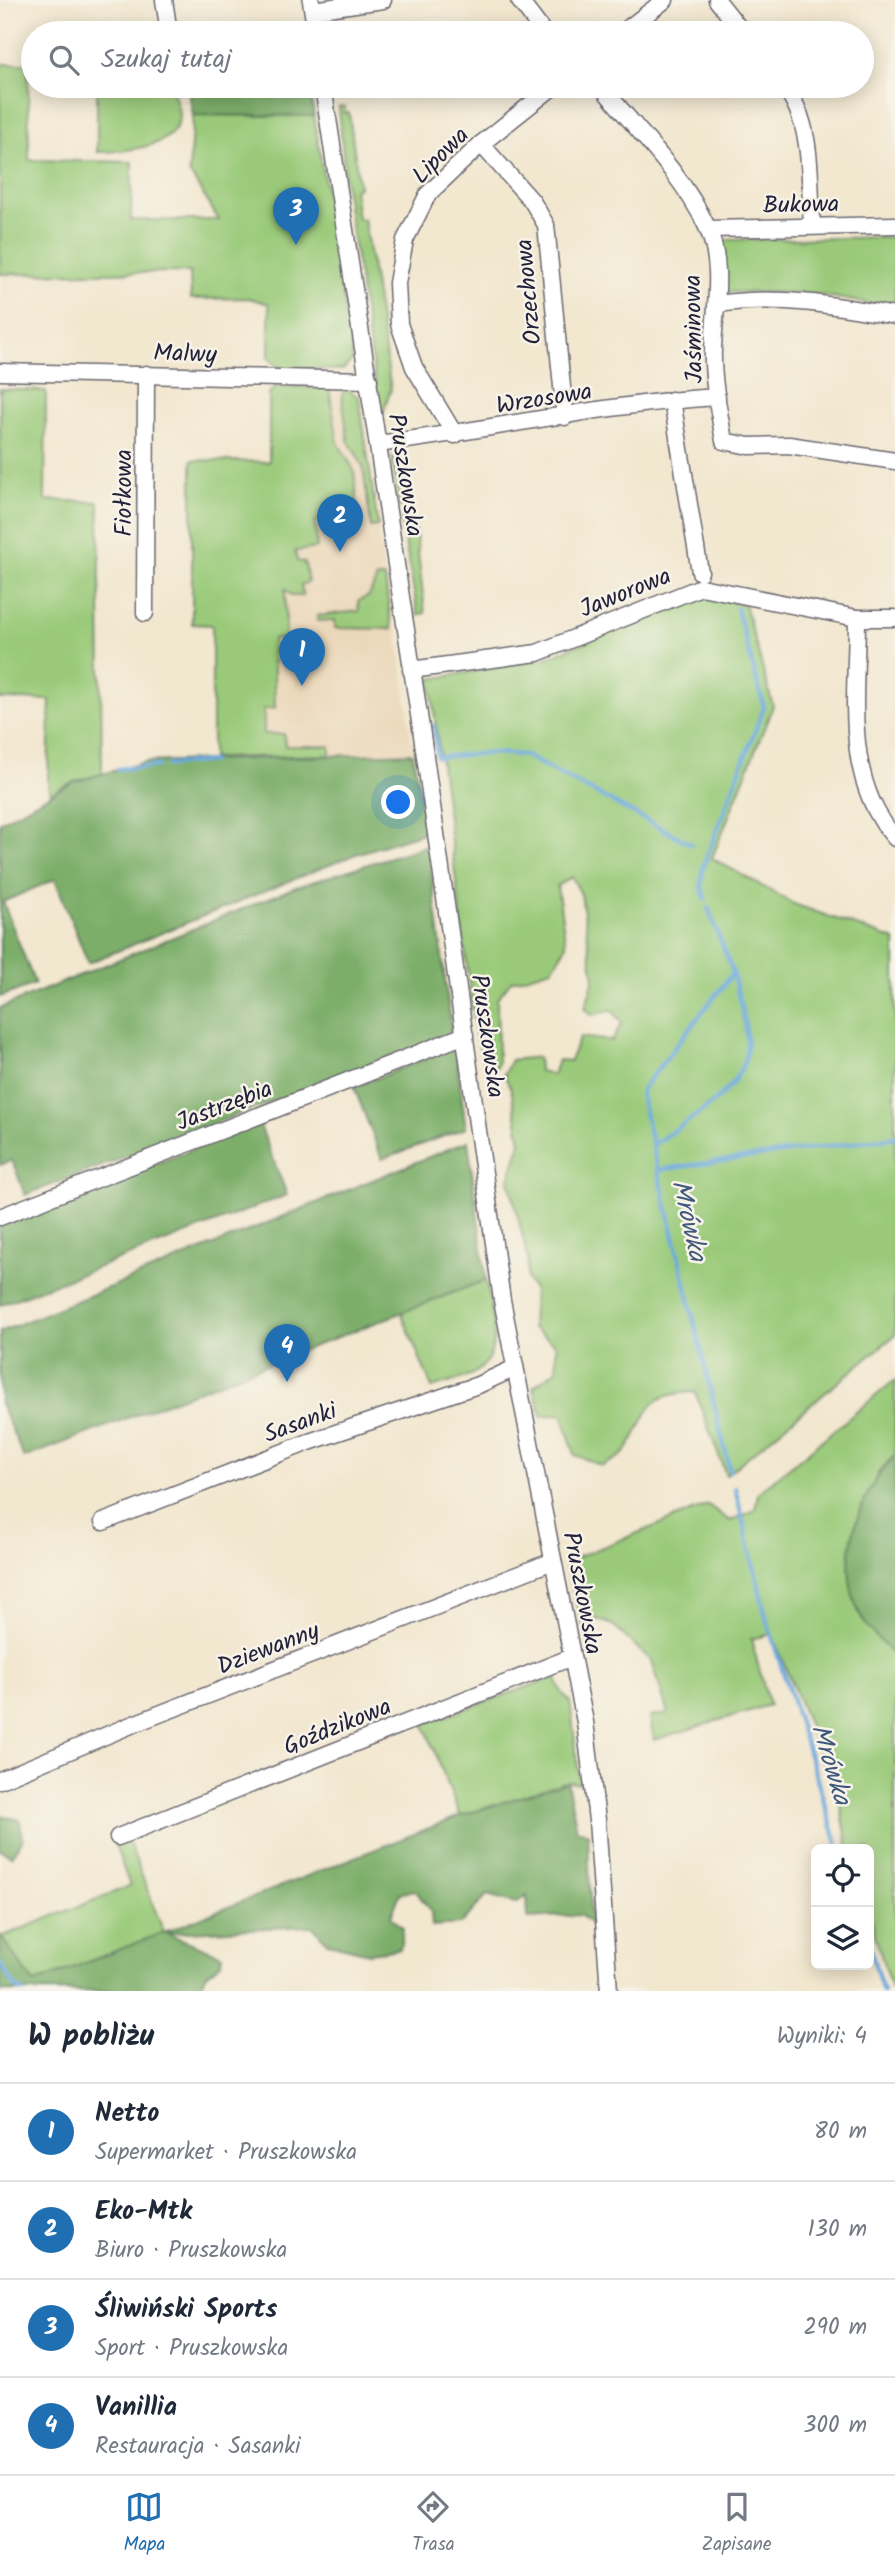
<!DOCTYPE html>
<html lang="pl">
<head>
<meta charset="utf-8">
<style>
	:root { --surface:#fff; --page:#f2f2f3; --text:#1f2937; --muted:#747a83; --line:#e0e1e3; --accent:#1f6fb2 }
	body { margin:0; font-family:Kalam,sans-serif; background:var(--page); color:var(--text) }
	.controls { position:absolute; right:21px; bottom:21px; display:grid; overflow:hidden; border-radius:10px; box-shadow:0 4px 18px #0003 }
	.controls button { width:63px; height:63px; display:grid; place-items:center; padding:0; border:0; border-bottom:2px solid var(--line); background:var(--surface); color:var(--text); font:35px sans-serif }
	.you { position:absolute; left:399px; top:803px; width:24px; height:24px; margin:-18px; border:5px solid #fff; border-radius:50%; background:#1a73e8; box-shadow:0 0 0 10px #1a73e833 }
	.badge { display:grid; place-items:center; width:46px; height:46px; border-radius:50%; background:var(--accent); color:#fff; font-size:23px; font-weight:700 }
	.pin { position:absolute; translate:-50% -58px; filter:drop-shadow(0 2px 4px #0008) }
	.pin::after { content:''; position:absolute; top:37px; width:24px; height:21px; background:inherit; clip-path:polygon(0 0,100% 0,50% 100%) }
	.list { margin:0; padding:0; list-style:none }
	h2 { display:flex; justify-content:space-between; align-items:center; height:91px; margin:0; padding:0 28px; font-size:30px }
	h2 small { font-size:23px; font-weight:400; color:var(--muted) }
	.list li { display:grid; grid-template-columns:46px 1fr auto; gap:21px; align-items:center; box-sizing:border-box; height:98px; padding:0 28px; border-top:2px solid var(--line) }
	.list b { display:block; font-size:26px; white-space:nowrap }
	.list p { margin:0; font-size:23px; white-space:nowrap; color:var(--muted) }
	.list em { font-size:23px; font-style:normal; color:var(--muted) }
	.icon { flex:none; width:38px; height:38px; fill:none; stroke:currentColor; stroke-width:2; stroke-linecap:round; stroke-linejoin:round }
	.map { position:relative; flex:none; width:895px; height:1991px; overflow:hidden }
	.search { position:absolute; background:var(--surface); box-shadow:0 4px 18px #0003; left:21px; right:21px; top:21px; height:77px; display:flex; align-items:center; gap:18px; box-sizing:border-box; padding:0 24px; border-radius:38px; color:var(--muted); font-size:26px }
	.sheet { height:483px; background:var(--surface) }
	nav { display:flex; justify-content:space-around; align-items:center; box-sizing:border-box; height:98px; border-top:2px solid var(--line); background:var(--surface); font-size:19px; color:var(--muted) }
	nav a { display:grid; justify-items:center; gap:4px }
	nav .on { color:var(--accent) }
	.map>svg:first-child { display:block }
	.built { fill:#ebd8ba }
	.green { fill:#9aca79; stroke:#5e765a; stroke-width:2 }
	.forest { fill:#7bae69; stroke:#4e6852; stroke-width:2 }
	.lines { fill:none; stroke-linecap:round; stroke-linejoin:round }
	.stream { stroke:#6ba9dd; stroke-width:4.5 }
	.minor-casing { stroke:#6b676f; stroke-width:19 }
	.minor { stroke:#fff; stroke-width:16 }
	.labels { text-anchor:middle; stroke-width:5; stroke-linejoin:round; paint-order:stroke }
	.street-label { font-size:24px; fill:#22223b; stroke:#f7f3e8 }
	.water-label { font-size:26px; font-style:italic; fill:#3f587c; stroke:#f7f3e8 }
</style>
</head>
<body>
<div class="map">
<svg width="895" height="1991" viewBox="0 0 895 1991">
	<rect width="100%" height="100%" fill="#f7f3e8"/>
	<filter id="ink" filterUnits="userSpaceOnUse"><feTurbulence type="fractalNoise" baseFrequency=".0143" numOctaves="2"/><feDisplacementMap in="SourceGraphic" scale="14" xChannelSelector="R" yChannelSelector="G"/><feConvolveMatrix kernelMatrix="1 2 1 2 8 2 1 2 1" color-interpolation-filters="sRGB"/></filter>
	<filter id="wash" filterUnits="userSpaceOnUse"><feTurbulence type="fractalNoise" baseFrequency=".00686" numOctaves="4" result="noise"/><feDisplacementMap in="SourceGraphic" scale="28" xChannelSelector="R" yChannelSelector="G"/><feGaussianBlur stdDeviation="1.57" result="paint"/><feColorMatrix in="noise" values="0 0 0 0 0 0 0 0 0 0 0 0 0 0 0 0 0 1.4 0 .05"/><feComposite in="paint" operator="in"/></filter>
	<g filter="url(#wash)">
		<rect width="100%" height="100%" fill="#f2e7cf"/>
		<!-- built -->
		<polygon class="built" points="276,386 345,388 359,397 392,629 397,629 413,753 330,755 330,746 284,746 264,734 264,708 275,708 273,638 286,638 269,394"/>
		<!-- green -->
		<g class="green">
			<polygon points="0,64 28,64 29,160 132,162 131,220 219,220 189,172 193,115 314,116 353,359 343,370 279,368 269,358 269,304 249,298 191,299 190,272 0,274"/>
			<path d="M97,86h74c3,9 9,22 8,32 -4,31 -59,34 -82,34z"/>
			<polygon points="339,107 345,107 345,113 349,113 359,187 354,189 358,219 364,219 391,389 381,419 346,193"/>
			<polygon points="895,237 895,308 808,293 725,292 723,240"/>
			<polygon points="276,386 329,388 338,443 354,470 360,529 357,530 354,516 315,521 317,548 295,551 297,561 305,563 308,583 301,584 303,596 292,596 285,589 286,638 273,639 275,708 264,709 264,734 284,734 285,746 330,746 330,755 212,758 212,625 192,624 192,460 269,462 269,394"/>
			<polygon points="345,388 359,397 378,526 371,527 363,466 348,440 342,396"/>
			<polygon points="0,389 46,391 45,500 99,502 102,774 73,782 51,793 48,786 50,700 0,699"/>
			<polygon points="392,456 400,466 408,506 399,507"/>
			<polygon points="414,518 425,613 418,615 401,519"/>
			<polygon points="377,578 385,578 392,629 335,628 335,620 317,621 317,616 359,611 358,601 369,596"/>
			<path d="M707,595l38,10 28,101 -61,152 82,46 101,36v395l-169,140 -31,-83c-56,2 -44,24 -69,59 -5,7 -16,11 -24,15l-27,-11 -13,-41 -20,2 -9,-29 23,-17v-25l-24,-18 2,-37 -7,-11 1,-20 -19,-79 12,-38 -10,-53 -7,-15 7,-14 27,-3 1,14 14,4 5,-15 12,1 10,-24 32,4 10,-18 -10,-13 -20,5 -7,-6 9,-31 -13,-84 -9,-17 -15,9 9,60 -14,23 -41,12 -14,18 1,63 -8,17 -14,-43 -46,-357 114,-20 140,-58z"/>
			<path d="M486,1280c4,28 19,68 -7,90 -12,9 -33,13 -47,18l-31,-76z"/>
			<polygon points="895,1380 895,1455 878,1473 861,1618 895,1657 895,1991 892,1991 869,1916 869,1849 849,1849 840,1803 772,1634 751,1639 769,1705 654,1740 650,1717 668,1714 652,1661 611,1624 592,1618 583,1628 565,1562 708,1505 730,1521 755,1510 758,1493"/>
			<polygon points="555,1677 562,1693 570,1701 580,1783 567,1782 460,1816 424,1724"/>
			<polygon points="128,1840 164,1933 34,1984 1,1937 130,1886 115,1845"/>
		</g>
		<!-- forest -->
		<g class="forest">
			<polygon points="188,86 309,86 314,116 193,115"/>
			<polygon points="413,753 426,832 356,854 88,963 55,879 3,902 35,984 0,997 0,822 73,782 146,762"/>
			<polygon points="428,845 452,1034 25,1195 12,1160 0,1165 0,1008 296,887"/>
			<polygon points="455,1047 466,1128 382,1159 354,1087"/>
			<polygon points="259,1123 287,1195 0,1305 0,1225"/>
			<polygon points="468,1141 486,1280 24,1458 0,1403 0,1332"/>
			<path d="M895,1455v202c-11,-13 -28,-27 -35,-42 -25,-53 -3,-119 35,-160z"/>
			<polygon points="567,1782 577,1830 588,1833 591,1924 580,1915 528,1918 527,1895 516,1903 487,1895 461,1924 432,1926 431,1912 416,1891 400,1893 391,1917 403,1928 400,1949 369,1953 328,1943 312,1926 166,1933 222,1955 221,1963 207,1974 197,1991 3,1991 0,1987 0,1936 34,1983 460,1816"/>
			<polygon points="0,1815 20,1820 23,1839 11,1856 0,1850"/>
		</g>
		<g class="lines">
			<!-- stream -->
			<g class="stream">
				<polyline points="434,726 437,757 495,753 524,755 691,844"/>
				<polyline points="168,765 212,761"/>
				<polyline points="118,769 158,766"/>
				<polyline points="705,899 701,885 703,867 764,707 737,609"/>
				<path d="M653,1145c34,-25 95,-54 94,-103 -1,-23 -9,-46 -14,-68"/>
				<polyline points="658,1170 641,1095 643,1088 733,973 708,908"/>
				<polyline points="730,1471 658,1170 895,1137"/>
				<polyline points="735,1488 767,1621 839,1849"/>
				<polyline points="869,1946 883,1991"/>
				<polyline points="0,1963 15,1986 22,1991"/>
			</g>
		</g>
	</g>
	<g filter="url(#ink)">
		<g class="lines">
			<defs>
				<g id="minor">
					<polyline points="164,0 169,33"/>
					<polyline points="519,0 544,33"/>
					<polyline points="717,0 743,33"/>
					<polyline points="311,1 316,33"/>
					<polyline points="313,10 383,0"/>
					<polyline points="622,33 665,0"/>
					<polyline points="323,86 421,728 502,1300 585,1722 597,1820 609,1991"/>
					<path d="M601,86c36,44 82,89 106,141 18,39 7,83 6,123 -1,30 6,61 11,91l25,5 40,-1 106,16"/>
					<path d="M784,86c30,38 25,94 28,140"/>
					<polyline points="481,144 532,201 546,225 565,417"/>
					<polyline points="708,229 895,225"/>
					<path d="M718,304c61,-9 117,1 177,12"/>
					<polyline points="0,372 369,380"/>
					<polyline points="672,400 700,572"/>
					<polyline points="455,435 414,367 399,324 397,283 405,240 428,194 481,144 554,86"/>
					<path d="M378,444c113,-14 225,-40 339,-47"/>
					<polyline points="145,613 146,374"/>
					<path d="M857,618c0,74 -15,160 38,220"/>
					<polyline points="411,670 537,653 701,587 857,618 895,618"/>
					<polyline points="0,1217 465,1035"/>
					<polyline points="103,1522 309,1442 478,1385 515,1368"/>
					<polyline points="0,1780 131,1725 553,1561"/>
					<polyline points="118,1837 572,1657"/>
				</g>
			</defs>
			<!-- minor casing -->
			<use href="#minor" class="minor-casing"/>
			<!-- minor -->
			<use href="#minor" class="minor"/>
		</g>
	</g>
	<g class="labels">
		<!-- street labels -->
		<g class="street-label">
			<text transform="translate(440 155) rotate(-45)" y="8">Lipowa</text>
			<text transform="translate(801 204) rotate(-1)" y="8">Bukowa</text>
			<text transform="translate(528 292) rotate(-95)" y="8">Orzechowa</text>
			<text transform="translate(693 329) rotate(-91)" y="8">Jaśminowa</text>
			<text transform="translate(185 353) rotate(2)" y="8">Malwy</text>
			<text transform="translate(544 398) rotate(-9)" y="8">Wrzosowa</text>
			<text transform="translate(406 475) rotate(81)" y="8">Pruszkowska</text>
			<text transform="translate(123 493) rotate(-90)" y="8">Fiołkowa</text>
			<text transform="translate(625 592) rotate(-22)" y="8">Jaworowa</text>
			<text transform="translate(488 1036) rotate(82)" y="8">Pruszkowska</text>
			<text transform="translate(224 1105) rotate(-21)" y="8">Jastrzębia</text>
			<text transform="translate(300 1422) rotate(-20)" y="8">Sasanki</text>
			<text transform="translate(583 1593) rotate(79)" y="8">Pruszkowska</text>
			<text transform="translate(268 1648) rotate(-21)" y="8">Dziewanny</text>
			<text transform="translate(337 1726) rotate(-22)" y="8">Goździkowa</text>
		</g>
		<!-- water labels -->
		<g class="water-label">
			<text transform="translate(690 1220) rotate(77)" y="9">Mrówka</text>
			<text transform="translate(832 1764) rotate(73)" y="9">Mrówka</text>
		</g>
	</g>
</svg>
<div class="controls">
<button><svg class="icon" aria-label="locate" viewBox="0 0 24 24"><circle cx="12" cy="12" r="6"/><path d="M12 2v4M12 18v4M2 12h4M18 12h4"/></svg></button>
<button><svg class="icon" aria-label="layers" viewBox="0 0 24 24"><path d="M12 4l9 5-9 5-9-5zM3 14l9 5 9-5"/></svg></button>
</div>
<div class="you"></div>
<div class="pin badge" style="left:302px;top:686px">1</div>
<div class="pin badge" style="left:340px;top:552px">2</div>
<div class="pin badge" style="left:296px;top:245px">3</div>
<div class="pin badge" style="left:287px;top:1382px">4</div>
<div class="search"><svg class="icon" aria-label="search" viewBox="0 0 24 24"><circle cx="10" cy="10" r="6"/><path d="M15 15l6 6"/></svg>Szukaj tutaj</div>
</div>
<section class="sheet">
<h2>W pobliżu<small>Wyniki: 4</small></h2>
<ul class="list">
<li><span class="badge">1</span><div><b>Netto</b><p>Supermarket · Pruszkowska</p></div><em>80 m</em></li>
<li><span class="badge">2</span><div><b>Eko-Mtk</b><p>Biuro · Pruszkowska</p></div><em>130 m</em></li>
<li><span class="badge">3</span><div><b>Śliwiński Sports</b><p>Sport · Pruszkowska</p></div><em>290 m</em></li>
<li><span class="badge">4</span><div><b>Vanillia</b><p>Restauracja · Sasanki</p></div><em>300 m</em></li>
</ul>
</section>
<nav>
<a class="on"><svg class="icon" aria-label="map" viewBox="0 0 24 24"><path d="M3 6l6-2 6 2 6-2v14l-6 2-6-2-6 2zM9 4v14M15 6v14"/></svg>Mapa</a>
<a><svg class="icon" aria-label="directions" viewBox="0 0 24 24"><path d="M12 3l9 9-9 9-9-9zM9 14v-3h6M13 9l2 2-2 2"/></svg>Trasa</a>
<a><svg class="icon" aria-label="saved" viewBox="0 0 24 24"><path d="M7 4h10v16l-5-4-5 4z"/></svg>Zapisane</a>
</nav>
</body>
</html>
